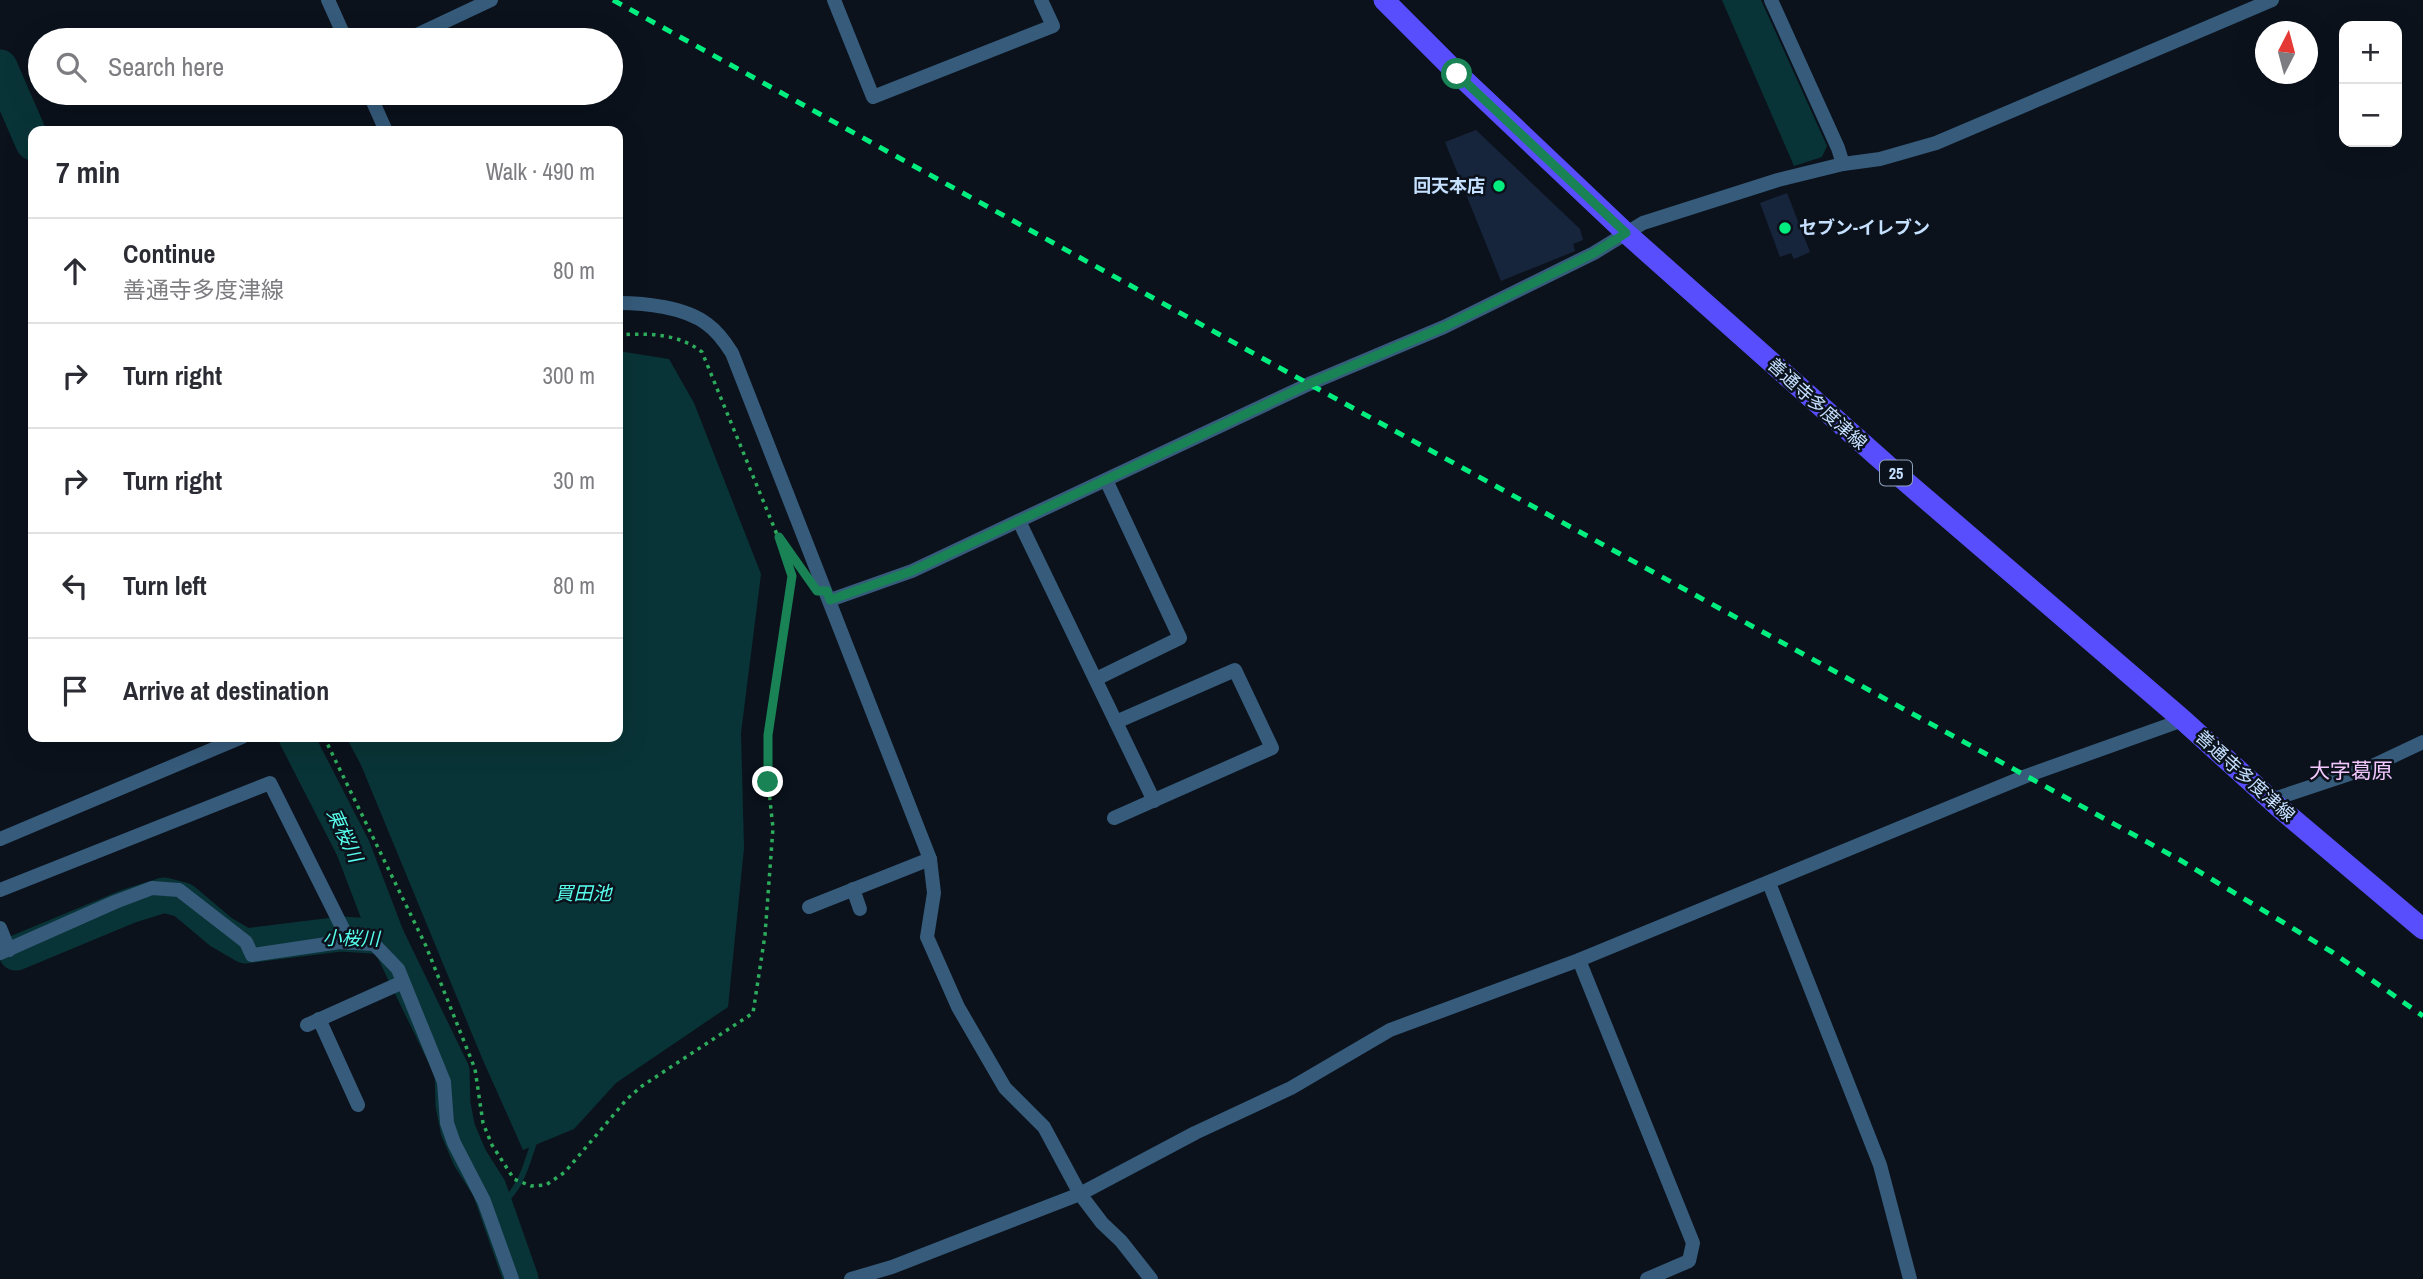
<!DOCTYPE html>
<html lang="en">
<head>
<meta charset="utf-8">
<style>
	:root { --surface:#fff; --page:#f7f7f7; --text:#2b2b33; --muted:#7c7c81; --line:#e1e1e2 }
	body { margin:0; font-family:"Archivo Narrow","Noto Sans JP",sans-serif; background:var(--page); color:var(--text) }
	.controls { position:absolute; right:21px; top:21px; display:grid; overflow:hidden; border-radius:14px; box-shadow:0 7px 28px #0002 }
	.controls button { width:63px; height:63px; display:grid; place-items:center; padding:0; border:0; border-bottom:2px solid var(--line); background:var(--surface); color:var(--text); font:35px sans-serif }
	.compass { position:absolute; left:2255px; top:21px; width:63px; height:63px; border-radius:50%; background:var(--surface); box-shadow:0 7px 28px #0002; rotate:6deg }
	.stop { position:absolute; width:21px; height:21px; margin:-16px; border:5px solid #198355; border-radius:50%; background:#fff }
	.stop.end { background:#198355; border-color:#fff; box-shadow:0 2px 7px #0008 }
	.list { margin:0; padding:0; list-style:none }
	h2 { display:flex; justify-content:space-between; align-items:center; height:91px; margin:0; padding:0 28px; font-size:30px }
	h2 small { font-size:23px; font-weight:400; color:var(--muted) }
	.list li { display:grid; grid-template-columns:46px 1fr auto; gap:21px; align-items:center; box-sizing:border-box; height:105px; padding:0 28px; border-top:2px solid var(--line) }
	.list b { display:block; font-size:26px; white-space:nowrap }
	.list p { margin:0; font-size:23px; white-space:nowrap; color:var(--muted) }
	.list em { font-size:23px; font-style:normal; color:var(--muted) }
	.icon { flex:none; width:38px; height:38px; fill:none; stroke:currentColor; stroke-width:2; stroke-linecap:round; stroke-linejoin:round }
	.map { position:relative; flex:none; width:2423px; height:1279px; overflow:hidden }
	.search { position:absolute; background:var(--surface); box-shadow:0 7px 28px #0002; left:28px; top:28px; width:595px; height:77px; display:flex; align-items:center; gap:18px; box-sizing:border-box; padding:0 24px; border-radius:38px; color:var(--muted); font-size:26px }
	.panel { position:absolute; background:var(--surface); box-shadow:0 7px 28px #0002; left:28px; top:126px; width:595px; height:616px; border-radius:14px }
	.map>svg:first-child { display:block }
	.water { fill:#093437 }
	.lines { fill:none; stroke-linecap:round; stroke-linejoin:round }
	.stream { stroke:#093437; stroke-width:6 }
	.river { stroke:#093437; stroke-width:35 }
	.building { fill:#17253c }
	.path { stroke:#2dac5c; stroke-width:3.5; stroke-dasharray:3.5 5; stroke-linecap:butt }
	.minor { stroke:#365b7b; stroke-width:14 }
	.primary { stroke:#584efe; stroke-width:21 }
	.rail { stroke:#02ef7f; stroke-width:5; stroke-dasharray:10 9; stroke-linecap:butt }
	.route { stroke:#198355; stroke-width:9 }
	.poi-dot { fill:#02ef7f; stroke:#0b121c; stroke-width:2.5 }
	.labels { text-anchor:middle; stroke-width:5; stroke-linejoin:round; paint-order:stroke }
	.shield { fill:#0b121c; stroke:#8ea2bb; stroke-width:2 }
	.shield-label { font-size:16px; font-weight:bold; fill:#c6e0ff }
	.poi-label { font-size:18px; font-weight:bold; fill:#c6e0ff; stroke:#0b121c; text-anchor:end }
	.street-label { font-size:18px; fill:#c6e0ff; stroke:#0b121c }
	.water-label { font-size:19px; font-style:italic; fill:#55feec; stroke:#0b121c }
	.quarter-label { font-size:21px; fill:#f3c8ff; stroke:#0b121c }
</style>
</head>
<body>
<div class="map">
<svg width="2423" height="1279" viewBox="0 0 2423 1279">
	<rect width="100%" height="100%" fill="#0b121c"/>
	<!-- water -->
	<g class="water">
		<polygon points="1722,0 1761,0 1827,146 1822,157 1794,166"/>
		<polygon points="618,351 669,359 694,403 761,574 741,733 744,848 728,1007 616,1083 574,1129 523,1150 482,1058 361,765 346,737 618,737"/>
	</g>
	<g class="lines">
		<!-- stream -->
		<path class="stream" d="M496,1208c25,-17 30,-42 39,-69"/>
		<!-- river -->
		<g class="river">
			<polyline points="0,67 33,143"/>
			<polyline points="296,737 353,848 387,937"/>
			<polyline points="16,953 129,906 164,895 183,900 221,932 245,946 341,934 387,937 452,1071 453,1105 458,1130 470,1158 489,1188 521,1279"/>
		</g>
	</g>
	<!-- building -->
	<g class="building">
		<polygon points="1476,130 1580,229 1583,240 1573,244 1575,251 1501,281 1445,142"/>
		<polygon points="1787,193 1810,252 1794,259 1791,253 1780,257 1760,203"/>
	</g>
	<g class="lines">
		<!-- path -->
		<g class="path">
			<path d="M618,335c29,-2 60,-2 84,17l76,185 14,20"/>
			<polyline points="324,737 426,946 475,1069 483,1123 492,1145 514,1179 531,1186 546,1185 565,1172 627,1099 642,1086 753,1013 765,935 773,828 768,782 768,735 792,576 778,537"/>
		</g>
		<!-- minor -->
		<g class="minor">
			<polyline points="328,0 346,40"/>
			<polyline points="834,0 873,97 1053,26 1041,0"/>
			<polyline points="1771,0 1838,148 1843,164"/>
			<polyline points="343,34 381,40"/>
			<polyline points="391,40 408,39 491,0"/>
			<polyline points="369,93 386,131"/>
			<path d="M618,303c27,0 67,4 89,21 10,7 18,18 25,29l198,506 4,34 -7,44 31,70 47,81 39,39 36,67 22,29 19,18 30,38"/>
			<polyline points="1019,521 1154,801"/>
			<polyline points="830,600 912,571 1309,384 1444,327 1594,253 1643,223 1778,180 1843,164 1880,159 1936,143 2272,0"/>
			<polyline points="1096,679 1180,638 1106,480"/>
			<polyline points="2271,800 2370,767 2423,742"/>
			<polyline points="1114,818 1272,748 1235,670 1116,722"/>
			<polyline points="0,839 242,737"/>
			<polyline points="1769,883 1880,1165 1910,1279"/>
			<polyline points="853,889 860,909"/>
			<polyline points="0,890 270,783 350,943"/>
			<polyline points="809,907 930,859"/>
			<polyline points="0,928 9,950"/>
			<polyline points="0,953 115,902 152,888 179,890 246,942 252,955 340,942 374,944 398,969 444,1082 447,1123 454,1143 484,1201 512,1279"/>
			<polyline points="1579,960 1693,1243 1689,1261 1647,1279"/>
			<polyline points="319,1019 358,1105"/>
			<polyline points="307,1025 403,982"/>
			<polyline points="851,1279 892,1267 1080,1194 1195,1133 1291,1088 1390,1030 1579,960 2026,776 2183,720"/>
		</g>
		<!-- primary -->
		<polyline class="primary" points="1384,0 1457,73 1626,233 1905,481 2183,720 2281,809 2423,929"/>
		<!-- rail -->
		<polyline class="rail" points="613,0 1309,384 2180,860 2332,952 2423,1016"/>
	</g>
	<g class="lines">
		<!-- route -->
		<polyline class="route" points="768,782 768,735 792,576 779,537 817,591 827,591 830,600 912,571 1309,384 1444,327 1594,253 1626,233 1457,74"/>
	</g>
	<!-- markers -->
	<g class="poi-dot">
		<circle cx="1499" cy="186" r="7"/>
		<circle cx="1785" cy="228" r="7"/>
	</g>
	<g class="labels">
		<!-- shield labels -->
		<rect class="shield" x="1880" y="460.5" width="32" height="25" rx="5"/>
		<g class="shield-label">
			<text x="1896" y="479">25</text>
		</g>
		<!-- poi labels -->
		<g class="poi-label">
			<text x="1485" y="192">回天本店</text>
			<text x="1799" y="234" text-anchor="start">セブン-イレブン</text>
		</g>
		<!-- street labels -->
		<g class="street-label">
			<text transform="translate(1817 404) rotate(42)" y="6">善通寺多度津線</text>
			<text transform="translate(2245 776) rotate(42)" y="6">善通寺多度津線</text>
		</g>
		<!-- water labels -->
		<g class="water-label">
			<text transform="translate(345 835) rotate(65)" y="7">東桜川</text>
			<text x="583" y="900">買田池</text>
			<text transform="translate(351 938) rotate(1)" y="7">小桜川</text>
		</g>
		<!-- quarter labels -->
		<g class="quarter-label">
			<text x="2351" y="778">大字葛原</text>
		</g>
	</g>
</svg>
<div class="controls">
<button>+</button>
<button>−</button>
</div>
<svg class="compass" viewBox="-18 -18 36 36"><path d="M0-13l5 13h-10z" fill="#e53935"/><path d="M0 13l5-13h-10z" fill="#7c7c81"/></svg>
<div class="stop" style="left:1457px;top:74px"></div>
<div class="stop end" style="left:768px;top:782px"></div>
<div class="search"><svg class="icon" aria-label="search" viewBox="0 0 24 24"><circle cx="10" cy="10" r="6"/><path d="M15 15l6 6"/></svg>Search here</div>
<section class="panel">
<h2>7 min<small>Walk · 490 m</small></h2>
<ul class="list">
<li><svg class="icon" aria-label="ahead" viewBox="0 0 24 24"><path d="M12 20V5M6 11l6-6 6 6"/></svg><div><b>Continue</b><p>善通寺多度津線</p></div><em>80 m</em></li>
<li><svg class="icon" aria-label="right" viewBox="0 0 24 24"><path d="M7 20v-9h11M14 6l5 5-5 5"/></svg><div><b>Turn right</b></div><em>300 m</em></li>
<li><svg class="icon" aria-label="right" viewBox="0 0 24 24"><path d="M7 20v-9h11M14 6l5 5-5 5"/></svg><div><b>Turn right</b></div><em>30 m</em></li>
<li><svg class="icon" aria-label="left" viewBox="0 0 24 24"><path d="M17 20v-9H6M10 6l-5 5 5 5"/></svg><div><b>Turn left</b></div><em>80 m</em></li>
<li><svg class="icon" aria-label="arrive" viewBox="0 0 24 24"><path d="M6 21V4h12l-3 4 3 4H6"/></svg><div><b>Arrive at destination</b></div></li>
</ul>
</section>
</div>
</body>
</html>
